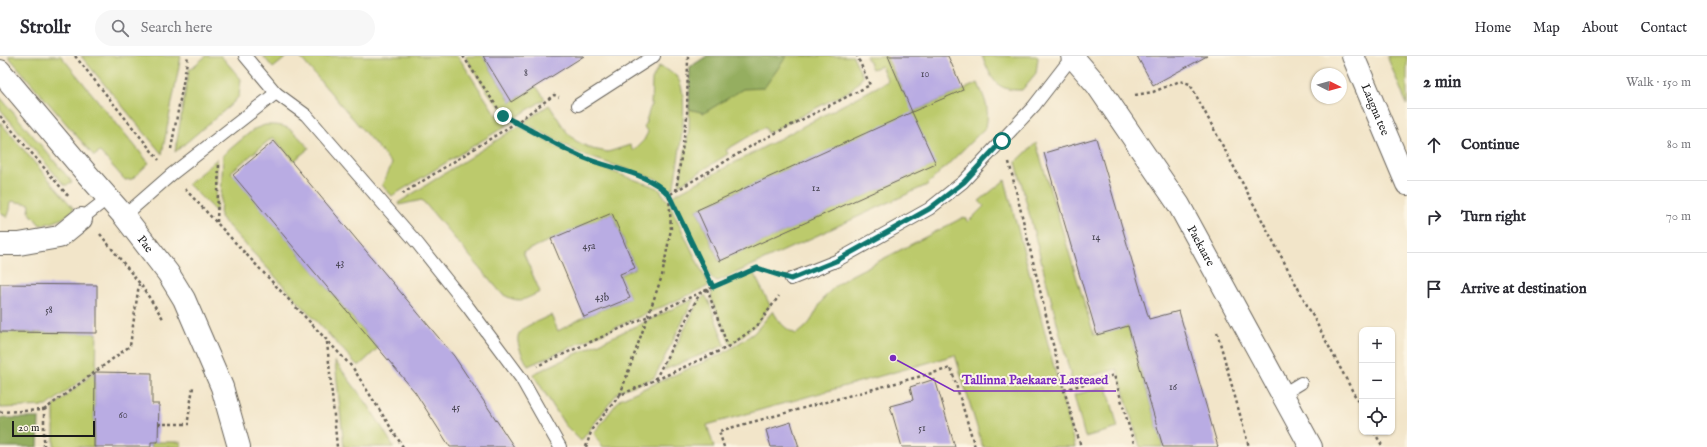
<!DOCTYPE html>
<html lang="en">
<head>
<meta charset="utf-8">
<style>
	:root { --surface:#fff; --page:#f7f7f7; --text:#2b2b33; --muted:#7c7c81; --line:#e1e1e2 }
	body { margin:0; font-family:"IM FELL English",serif; background:var(--page); color:var(--text) }
	.controls { position:absolute; right:12px; bottom:12px; display:grid; overflow:hidden; border-radius:8px; box-shadow:0 1px 3px #0004 }
	.controls button { width:36px; height:36px; display:grid; place-items:center; padding:0; border:0; border-bottom:1px solid var(--line); background:var(--surface); color:var(--text); font:20px sans-serif }
	.compass { position:absolute; left:1311px; top:12px; width:36px; height:36px; border-radius:50%; background:var(--surface); box-shadow:0 1px 3px #0004; rotate:96deg }
	.scale { position:absolute; left:12px; bottom:10px; width:83px; box-sizing:border-box; padding-left:4px; border:2px solid #1c1c1c; border-top:0; font-size:11px; line-height:14px; white-space:nowrap; color:#1c1c1c; -webkit-text-stroke:3px #fcf5e5; paint-order:stroke }
	.stop { position:absolute; width:12px; height:12px; margin:-9px; border:3px solid #0f766e; border-radius:50%; background:#fff }
	.stop.end { background:#0f766e; border-color:#fff; box-shadow:0 1px 4px #0008 }
	.list { margin:0; padding:0; list-style:none }
	h2 { display:flex; justify-content:space-between; align-items:center; height:52px; margin:0; padding:0 16px; font-size:17px }
	h2 small { font-size:13px; font-weight:400; color:var(--muted) }
	.list li { display:grid; grid-template-columns:26px 1fr auto; gap:12px; align-items:center; box-sizing:border-box; height:72px; padding:0 16px; border-top:1px solid var(--line) }
	.list b { display:block; font-size:15px; white-space:nowrap }
	.list em { font-size:13px; font-style:normal; color:var(--muted) }
	.icon { flex:none; width:22px; height:22px; fill:none; stroke:currentColor; stroke-width:2; stroke-linecap:round; stroke-linejoin:round }
	.map { position:relative; flex:none; width:1407px; height:391px; overflow:hidden }
	header { display:flex; align-items:center; gap:24px; box-sizing:border-box; height:56px; padding:0 20px; background:var(--surface); border-bottom:1px solid var(--line) }
	header strong { font-size:19px }
	nav { display:flex; gap:22px; margin-inline-start:auto; font-size:14px }
	.search { width:280px; height:36px; background:var(--page); display:flex; align-items:center; gap:10px; box-sizing:border-box; padding:0 14px; border-radius:22px; color:var(--muted); font-size:15px }
	main { display:flex }
	aside { flex:1; background:var(--surface) }
	.map>svg:first-child { display:block }
	.green { fill:#bcca6c; stroke:#6c7344; fill-rule:evenodd }
	.forest { fill:#95ae60; stroke:#58653e }
	.building { fill:#b9ace3 }
	.lines { fill:none; stroke-linecap:round; stroke-linejoin:round }
	.lane-casing { stroke:#676259; stroke-width:14 }
	.street-casing { stroke:#676259; stroke-width:24 }
	.secondary-casing { stroke:#676259; stroke-width:24 }
	.primary-casing { stroke:#676259; stroke-width:24 }
	.path { stroke:#676259; stroke-width:2.5; stroke-dasharray:3 3; stroke-linecap:butt }
	.lane { stroke:#fff; stroke-width:12 }
	.street { stroke:#fff; stroke-width:22 }
	.secondary { stroke:#fff; stroke-width:22 }
	.primary { stroke:#fff; stroke-width:22 }
	.route { stroke:#0f766e; stroke-width:5 }
	.labels { text-anchor:middle; stroke-width:4; stroke-linejoin:round; paint-order:stroke }
	.number-label { font-size:10px; fill:#43404e }
	.street-label { font-size:12px; fill:#1c1c1c; stroke:#fcf5e5 }
	.leader { fill:none; stroke:#7b2cbf; stroke-width:1.5 }
	.callout-dot { fill:#7b2cbf; stroke:#fcf5e5; stroke-width:1.5 }
	.callout-label { font-size:13px; text-anchor:middle; font-weight:bold; fill:#7b2cbf; stroke:#fcf5e5; stroke-width:4; stroke-linejoin:round; paint-order:stroke }
</style>
</head>
<body>
<header>
<strong>Strollr</strong>
<div class="search"><svg class="icon" aria-label="search" viewBox="0 0 24 24"><circle cx="10" cy="10" r="6"/><path d="M15 15l6 6"/></svg>Search here</div>
<nav><a>Home</a><a>Map</a><a>About</a><a>Contact</a></nav>
</header>
<main>
<div class="map">
<svg width="1407" height="391" viewBox="0 0 1407 391">
	<rect width="100%" height="100%" fill="#fcf5e5"/>
	<filter id="ink" filterUnits="userSpaceOnUse"><feTurbulence type="fractalNoise" baseFrequency=".025" numOctaves="2"/><feDisplacementMap in="SourceGraphic" scale="8" xChannelSelector="R" yChannelSelector="G"/><feConvolveMatrix kernelMatrix="1 2 1 2 8 2 1 2 1" color-interpolation-filters="sRGB"/></filter>
	<filter id="wash" filterUnits="userSpaceOnUse"><feTurbulence type="fractalNoise" baseFrequency=".012" numOctaves="4" result="noise"/><feDisplacementMap in="SourceGraphic" scale="16" xChannelSelector="R" yChannelSelector="G"/><feGaussianBlur stdDeviation="0.9" result="paint"/><feColorMatrix in="noise" values="0 0 0 0 0 0 0 0 0 0 0 0 0 0 0 0 0 1.4 0 .05"/><feComposite in="paint" operator="in"/></filter>
	<g filter="url(#wash)">
		<rect width="100%" height="100%" fill="#f2e5c9"/>
		<!-- green -->
		<g class="green">
			<polygon points="8,0 61,0 149,107 132,123 125,124 100,96 94,100"/>
			<polygon points="81,0 181,0 162,98"/>
			<polygon points="206,0 221,0 241,23 239,40 232,48 175,96 189,14"/>
			<polygon points="263,0 288,0 273,12"/>
			<polygon points="299,0 458,0 496,59 512,66 392,140 382,129 392,108"/>
			<path d="M465,0h21l-2,2 27,44 25,-16 9,13 -30,19c-23,-13 -36,-40 -50,-62z"/>
			<polygon points="707,0 853,0 863,21 851,34 768,77 765,71 726,94 728,98 679,129 689,73 690,11"/>
			<path d="M866,0h20l27,56 65,-29c7,17 12,25 8,44l-59,58 -209,96 -6,-2 -40,-83 216,-115 -7,-15 -9,3zM912,57l23,51 -216,97 -22,-51z"/>
			<path d="M982,0h55l1,2 -2,15 -14,17c-28,1 -30,-12 -40,-34z"/>
			<polygon points="1387,0 1407,0 1407,49"/>
			<path d="M659,10c5,3 15,6 18,11 15,20 0,85 -3,110l-5,3 -12,-11 -74,-24 -56,-31 -2,-3 24,-16 17,26 10,10 16,8 16,3 22,-7 3,6 11,-11 4,-8 -4,-5 7,-22 1,-25z"/>
			<polygon points="0,41 72,126 67,129 64,129 0,53"/>
			<path d="M0,66l74,87c-11,11 -20,14 -34,16l-11,-13 1,-8 -19,-3 -1,9 -3,8 -7,-7z"/>
			<path d="M265,69c26,-1 28,6 44,23l-15,13 -21,-24 -42,35 147,176 -18,17h-3l-137,-148 3,-62 31,-26z"/>
			<path d="M519,70l64,35 75,27 10,13 41,85 -181,80c-20,-37 -10,-35 23,-51l7,16 26,-14 46,-19 -10,-23 15,-7 -23,-55 -89,39 17,40c-17,8 -20,12 -38,2l-80,-94 -23,5 -1,-2z"/>
			<polygon points="1036,87 1094,279 1128,270 1163,391 1140,391 1117,313 1072,325 1016,106"/>
			<polygon points="217,103 217,102 216,156 188,128"/>
			<path d="M1005,124l70,267h-92l-28,-92 -248,70 7,22h-112l-8,-14 26,-34 104,-46 30,-20 19,-22c6,11 12,18 23,23 17,-9 18,-22 28,-36 7,-9 15,-15 24,-21l116,-60 4,5 16,-16 -5,-5z"/>
			<polygon points="753,216 770,249 757,268 731,289 711,242 712,235"/>
			<polygon points="705,239 709,246 725,289 664,314 698,246"/>
			<polygon points="694,243 654,322 619,335 581,385 565,369 533,318"/>
			<polygon points="0,276 97,277 96,313 47,350 0,352"/>
			<polygon points="335,305 368,349 394,391 344,391"/>
			<polygon points="95,316 94,391 54,391 54,350"/>
			<polygon points="1107,330 1118,372 1085,381 1074,339"/>
			<rect x="151" y="386" width="30" height="5"/>
		</g>
		<!-- forest -->
		<g class="forest">
			<polygon points="707,0 787,0 764,32 743,33 704,57 689,53 690,11"/>
			<polygon points="0,362 39,362 38,391 0,391"/>
		</g>
		<g id="blocks">
			<!-- building -->
			<g class="building">
				<polygon points="483,0 584,0 511,46"/>
				<polygon points="888,0 948,0 963,34 912,56"/>
				<polygon points="1137,0 1207,0 1153,29"/>
				<polygon points="912,56 936,108 720,205 697,154"/>
				<polygon points="1096,82 1149,263 1179,255 1218,391 1163,391 1128,270 1097,279 1044,97"/>
				<polygon points="274,85 454,300 514,391 450,391 415,336 233,119"/>
				<polygon points="612,157 635,212 620,218 630,242 584,261 551,183"/>
				<polygon points="0,228 97,229 97,277 0,276"/>
				<polygon points="95,316 152,317 152,348 159,348 158,386 151,386 151,391 94,391"/>
				<polygon points="935,323 955,391 902,391 890,350 913,344 910,331"/>
				<polygon points="791,366 799,391 771,391 766,374"/>
			</g>
		</g>
	</g>
	<g filter="url(#ink)">
		<use href="#blocks" fill-opacity="0" stroke="#676259" stroke-width="1"/>
		<g class="lines">
			<defs>
				<g id="lane">
					<polyline points="245,0 276,37 306,59 418,188 468,251 521,322 560,391"/>
					<polyline points="578,49 654,0"/>
					<polyline points="124,160 172,118 276,37"/>
					<polyline points="81,163 108,142"/>
					<polyline points="791,223 836,205 929,153 963,126 1034,50 1072,1"/>
					<polyline points="1283,338 1301,327"/>
				</g>
				<polyline id="street" points="0,188 19,188 59,181 81,163"/>
				<g id="secondary">
					<path id="s1" d="M1072,0l25,29 82,120 132,242"/>
					<path id="s2" d="M0,15l87,103 37,42 44,57 16,26 38,88 17,60"/>
				</g>
				<g id="primary">
					<path id="s3" d="M1353,0l54,128"/>
				</g>
			</defs>
			<!-- lane casing -->
			<use href="#lane" class="lane-casing"/>
			<!-- street casing -->
			<use href="#street" class="street-casing"/>
			<!-- secondary casing -->
			<use href="#secondary" class="secondary-casing"/>
			<!-- primary casing -->
			<use href="#primary" class="primary-casing"/>
			<!-- path -->
			<g class="path">
				<polyline points="75,0 159,104"/>
				<polyline points="463,0 503,60 517,66 554,39 559,41"/>
				<polyline points="1135,39 1153,36 1180,25 1190,28 1362,353"/>
				<polyline points="0,60 69,141"/>
				<polyline points="171,93 188,0"/>
				<polyline points="1009,106 1064,334 1081,391"/>
				<polyline points="185,133 353,312 403,391"/>
				<polyline points="676,135 687,61 688,0"/>
				<path d="M402,138l115,-72c20,11 41,24 62,34 29,13 68,15 90,39l44,92 -176,79"/>
				<polyline points="217,166 219,107"/>
				<polyline points="100,178 141,229 164,264"/>
				<polyline points="713,231 757,212 772,217"/>
				<polyline points="1217,276 1249,391"/>
				<polyline points="327,286 337,391"/>
				<polyline points="728,291 757,270 779,240"/>
				<polyline points="656,324 728,291 707,233"/>
				<polyline points="1064,334 1114,319 1135,391"/>
				<polyline points="620,339 662,220 671,173 669,139 758,86 870,29 857,0"/>
				<polyline points="44,354 130,290 139,228"/>
				<polyline points="0,356 44,354 44,391"/>
				<polyline points="188,364 193,331"/>
				<polyline points="158,368 189,368"/>
				<polyline points="1374,376 1383,391"/>
				<polyline points="586,391 592,373 620,339 655,324 700,237"/>
				<polyline points="724,391 719,375 951,312 975,391"/>
			</g>
			<!-- lane -->
			<use href="#lane" class="lane"/>
			<!-- street -->
			<use href="#street" class="street"/>
			<!-- secondary -->
			<use href="#secondary" class="secondary"/>
			<!-- primary -->
			<use href="#primary" class="primary"/>
		</g>
	</g>
	<g class="lines" filter="url(#ink)">
		<!-- route -->
		<path class="route" d="M503,60c26,12 50,28 77,40 28,13 67,15 89,39l44,92 44,-19 34,11 45,-18 93,-52 35,-27 38,-41"/>
	</g>
	<g class="labels">
		<!-- number labels -->
		<g class="number-label">
			<text x="526" y="20">8</text>
			<text x="925" y="21">10</text>
			<text x="816" y="135">12</text>
			<text x="1096" y="184">14</text>
			<text x="589" y="193">45a</text>
			<text x="340" y="210">43</text>
			<text x="602" y="244">43b</text>
			<text x="49" y="257">58</text>
			<text x="1173" y="334">16</text>
			<text x="456" y="354">45</text>
			<text x="123" y="362">60</text>
			<text x="922" y="375">51</text>
		</g>
		<!-- street labels -->
		<g class="street-label">
			<text dy="4" stroke="none"><textPath href="#s3" startOffset="58">Laagna tee</textPath></text>
			<text dy="4" stroke="none"><textPath href="#s2" startOffset="226">Pae</textPath></text>
			<text dy="4" stroke="none"><textPath href="#s1" startOffset="230">Paekaare</textPath></text>
		</g>
	</g>
	<!-- callouts -->
	<path class="leader" d="M893 302L954 335H1116"/>
	<circle class="callout-dot" cx="893" cy="302" r="4"/>
	<g class="callout-label">
		<text x="1035" y="328">Tallinna Paekaare Lasteaed</text>
	</g>
</svg>
<div class="controls">
<button>+</button>
<button>−</button>
<button><svg class="icon" aria-label="locate" viewBox="0 0 24 24"><circle cx="12" cy="12" r="6"/><path d="M12 2v4M12 18v4M2 12h4M18 12h4"/></svg></button>
</div>
<svg class="compass" viewBox="-18 -18 36 36"><path d="M0-13l5 13h-10z" fill="#e53935"/><path d="M0 13l5-13h-10z" fill="#7c7c81"/></svg>
<div class="scale">20 m</div>
<div class="stop" style="left:1002px;top:85px"></div>
<div class="stop end" style="left:503px;top:60px"></div>
</div>
<aside>
<h2>2 min<small>Walk · 150 m</small></h2>
<ul class="list">
<li><svg class="icon" aria-label="ahead" viewBox="0 0 24 24"><path d="M12 20V5M6 11l6-6 6 6"/></svg><div><b>Continue</b></div><em>80 m</em></li>
<li><svg class="icon" aria-label="right" viewBox="0 0 24 24"><path d="M7 20v-9h11M14 6l5 5-5 5"/></svg><div><b>Turn right</b></div><em>70 m</em></li>
<li><svg class="icon" aria-label="arrive" viewBox="0 0 24 24"><path d="M6 21V4h12l-3 4 3 4H6"/></svg><div><b>Arrive at destination</b></div></li>
</ul>
</aside>
</main>
</body>
</html>
